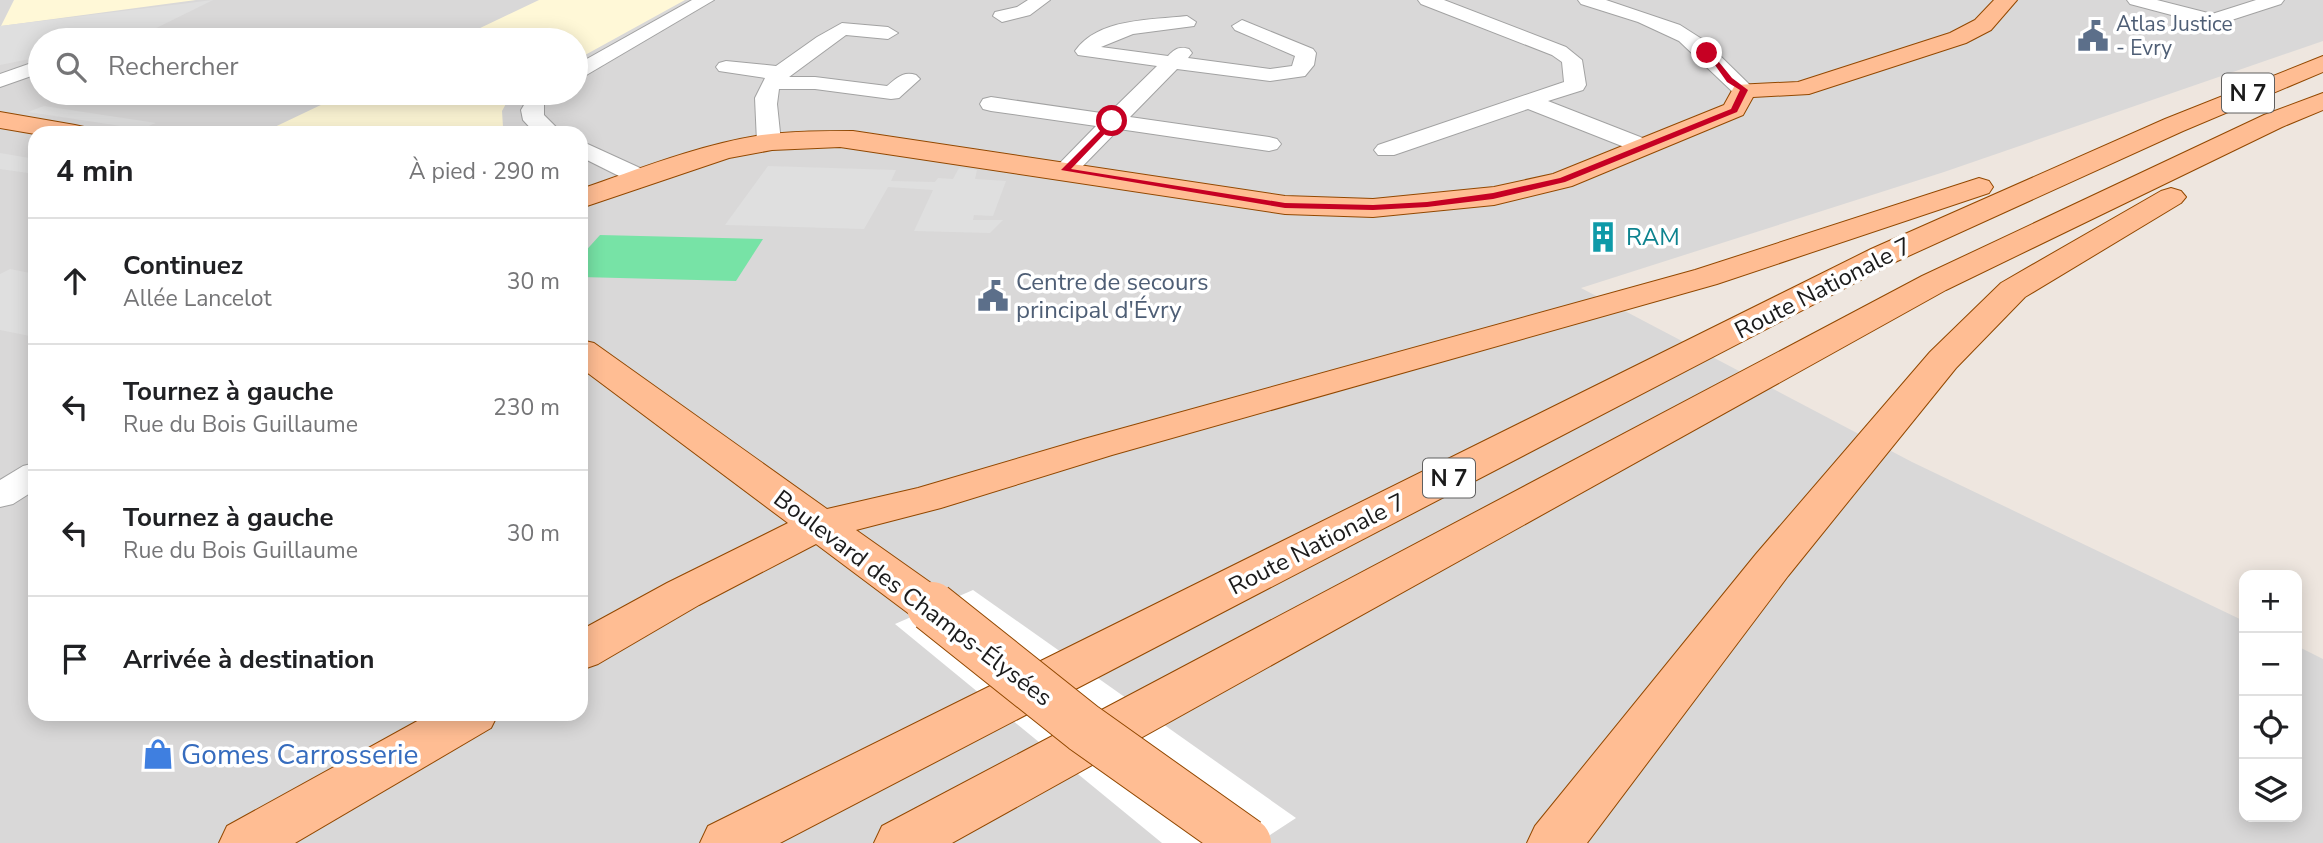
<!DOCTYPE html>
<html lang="fr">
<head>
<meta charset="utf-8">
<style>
	:root { --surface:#fff; --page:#f6f6f6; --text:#202124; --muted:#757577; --line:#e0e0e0 }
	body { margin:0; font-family:"Nunito Sans",sans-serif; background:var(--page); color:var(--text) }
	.controls { position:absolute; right:21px; bottom:21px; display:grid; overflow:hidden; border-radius:14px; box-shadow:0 4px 18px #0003 }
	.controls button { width:63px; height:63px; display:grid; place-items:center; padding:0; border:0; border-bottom:2px solid var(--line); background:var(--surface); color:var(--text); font:35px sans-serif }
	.stop { position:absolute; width:21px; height:21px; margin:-16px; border:5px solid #c60023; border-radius:50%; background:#fff }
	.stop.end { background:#c60023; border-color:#fff; box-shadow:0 2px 7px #0008 }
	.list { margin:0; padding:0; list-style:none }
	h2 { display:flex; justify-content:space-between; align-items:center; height:91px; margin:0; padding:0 28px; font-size:30px }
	h2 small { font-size:23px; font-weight:400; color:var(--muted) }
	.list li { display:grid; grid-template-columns:46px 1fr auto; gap:21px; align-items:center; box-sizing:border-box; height:126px; padding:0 28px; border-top:2px solid var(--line) }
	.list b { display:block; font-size:26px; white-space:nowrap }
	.list p { margin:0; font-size:23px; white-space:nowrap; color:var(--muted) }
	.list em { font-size:23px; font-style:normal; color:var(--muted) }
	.icon { flex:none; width:38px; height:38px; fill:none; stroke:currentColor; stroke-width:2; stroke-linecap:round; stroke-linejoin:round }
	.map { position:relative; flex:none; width:2323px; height:843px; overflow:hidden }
	.search { position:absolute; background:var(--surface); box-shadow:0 4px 18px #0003; left:28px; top:28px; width:560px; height:77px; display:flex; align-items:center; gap:18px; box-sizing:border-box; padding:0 24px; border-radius:38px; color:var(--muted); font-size:26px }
	.panel { position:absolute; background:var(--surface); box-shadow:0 4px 18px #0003; left:28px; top:126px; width:560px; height:595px; border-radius:21px }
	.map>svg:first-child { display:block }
	.residential { fill:#d9d8d8; fill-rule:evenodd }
	.education { fill:#fff8d7 }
	.pitch { fill:#77e3a6 }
	.parking { fill:#dfdfdf }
	.pier { fill:#fff }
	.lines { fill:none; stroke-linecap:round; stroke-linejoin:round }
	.minor-casing { stroke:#a2a2a2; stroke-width:2 }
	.major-casing { stroke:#924800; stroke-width:2 }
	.minor { fill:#fff; fill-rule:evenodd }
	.major { fill:#ffbd93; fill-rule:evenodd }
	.major-bridge-casing { stroke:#924800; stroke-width:52; stroke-linecap:butt }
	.major-bridge { stroke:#ffbd93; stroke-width:50 }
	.route { fill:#c60023 }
	.labels { text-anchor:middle; stroke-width:7; stroke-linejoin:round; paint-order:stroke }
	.far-service-label { font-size:21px; fill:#4e5e75; stroke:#fff; text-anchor:start }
	.shield { fill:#fff; stroke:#5f5f5f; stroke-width:2 }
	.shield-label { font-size:23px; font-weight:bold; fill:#1b1b1b }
	.culture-label { font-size:24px; fill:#0d838f; stroke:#fff; text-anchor:start }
	.service-label { font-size:24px; fill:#4e5e75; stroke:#fff; text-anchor:start }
	.street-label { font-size:24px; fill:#1b1b1b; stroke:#fff }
	.near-shop-label { font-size:28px; fill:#366cbe; stroke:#fff; text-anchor:start }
</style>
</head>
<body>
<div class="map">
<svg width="2323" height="843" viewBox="0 0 2323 843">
	<rect width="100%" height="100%" fill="#eee6df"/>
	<!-- residential -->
	<path class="residential" d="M0,0h2323v41l-379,131 -363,116 331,174 332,159v196h53v-171l26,13v184h-2323zM40,40h536v53h-536zM35,133h546v581h-546z"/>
	<!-- education -->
	<g class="education">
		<polygon points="14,0 196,0 1,26"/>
		<polygon points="539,0 685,0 576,60 576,40 455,40"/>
		<polygon points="346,93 518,93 508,100 502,111 503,127 511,133 262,133"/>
	</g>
	<!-- pitch -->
	<polygon class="pitch" points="600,235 763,239 736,281 581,277 581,256"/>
	<!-- parking -->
	<g class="parking">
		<polygon points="213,0 132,40 40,40 40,57 0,65 0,26"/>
		<polygon points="44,106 156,123 141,129 28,112"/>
		<polygon points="0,153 35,159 35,174 0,169"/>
		<polygon points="768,166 896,170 891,181 935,182 938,178 953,179 959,168 977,170 975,179 1006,181 993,216 974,215 973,220 1003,220 990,233 914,231 933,190 888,187 864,229 725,225"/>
		<polygon points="10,269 35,274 35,337 0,330 0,274"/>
	</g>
	<!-- pier -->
	<polygon class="pier" points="973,590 1296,818 1258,843 1162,843 895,624"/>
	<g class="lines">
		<defs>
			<g id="minor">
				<polygon points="692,0 714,0 583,77 576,79 576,65"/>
				<polygon points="1028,0 1050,0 1030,15 1002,22 993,16 995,12 1017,7"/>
				<polygon points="1418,0 1444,0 1566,47 1582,60 1586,85 1583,90 1548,101 1653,142 1657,147 1653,152 1637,152 1528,109 1394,155 1378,155 1374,150 1378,145 1564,82 1562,62 1552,55 1421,4"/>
				<polygon points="1578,0 1606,0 1680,25 1705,41 1755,90 1752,95 1736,95 1679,41 1638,22 1581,4"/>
				<polygon points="2127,0 2157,0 2212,14 2256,0 2284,0 2281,4 2213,26 2130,4"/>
				<path d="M1187,16l9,6 -2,4 -61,8 -32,13 67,9c7,-7 11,-10 21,-7l3,4 -4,5 82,11 22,-3 3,-10 -60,-26 -3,-4 10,-6 71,29 3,4 -2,12 -9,11 -35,5 -93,-12 -47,48 139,20 8,2 4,5 -4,5 -8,2 -150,-22 -45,46 -9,2 -9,-2 -3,-5 43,-44 -105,-15 -8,-2 -3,-5 3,-5 8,-2 117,17 49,-48 -79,-11 -3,-4c23,-33 76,-31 112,-35z"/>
				<path d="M842,23l46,4 10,6 -10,6 -42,-4 -57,42h26l72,9c10,-8 16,-15 29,-11l4,4 -21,19 -8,1 -76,-10h-36l-2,15 4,38 -4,5h-16l-4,-5 -2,-44 10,-20 -46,-7 -3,-4 3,-4 7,-2 50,5 41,-29z"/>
				<polygon points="40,60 40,73 0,87 0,74"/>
				<polygon points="531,93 554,93 544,104 544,115 562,133 535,133 523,120 521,110"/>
				<polygon points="581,141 651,173 654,178 651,183 642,185 633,183 581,157"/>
				<polygon points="35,463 35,490 13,504 0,507 0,480 23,466"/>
			</g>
			<g id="major">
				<path d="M1994,0h23l-26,30 -25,13 -157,51 -56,3 -10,18 -171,71 -78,19 -121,12 -88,-3 -445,-67 -68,3 -43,8 -148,50v-19c58,-20 115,-43 175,-53 32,-5 65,-5 97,-5l432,65 88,3 121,-12 59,-13 171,-69 11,-20 63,-3 152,-49 25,-13z"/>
				<polygon points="2323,56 2323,72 2183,131 1893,263 780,843 700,843 708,826 1871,249 2165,119"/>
				<polygon points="2323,93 2323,110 2282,127 1946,290 952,843 874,843 882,826 1922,276 2264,115"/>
				<polygon points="0,112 75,125 84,127 88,133 35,134 0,128"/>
				<polygon points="1979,178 1989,181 1993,187 1989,193 1717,284 1112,455 941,508 856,530 948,595 955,607 948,619 932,623 916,619 816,544 699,605 598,664 581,670 581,630 667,583 788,523 581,368 581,340 594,343 827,509 918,488 1084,439 1695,270"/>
				<polygon points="2171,188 2181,191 2186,197 2181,203 2025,297 1956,368 1788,576 1587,843 1527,843 1535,826 1756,554 1930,352 2001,283 2161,191"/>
				<polygon points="430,714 498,714 491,728 295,843 219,843 227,826"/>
			</g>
		</defs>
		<!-- minor casing -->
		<use href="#minor" class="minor-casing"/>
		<!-- major casing -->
		<use href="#major" class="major-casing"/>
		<!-- minor -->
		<use href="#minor" class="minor"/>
		<!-- major -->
		<use href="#major" class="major"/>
		<defs>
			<polyline id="major-bridge" points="932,607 1084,728 1246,843"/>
		</defs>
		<!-- major-bridge casing -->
		<use href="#major-bridge" class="major-bridge-casing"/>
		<!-- major-bridge -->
		<use href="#major-bridge" class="major-bridge"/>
	</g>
	<!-- route -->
	<polygon class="route" points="1705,51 1710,51 1732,78 1748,90 1737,112 1565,182 1493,199 1427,207 1373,210 1285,208 1061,170 1112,119 1115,123 1071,169 1285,203 1373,205 1427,202 1493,193 1560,178 1731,109 1740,90 1727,82"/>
	<!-- icons -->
	<defs>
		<symbol id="civic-bare" viewBox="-9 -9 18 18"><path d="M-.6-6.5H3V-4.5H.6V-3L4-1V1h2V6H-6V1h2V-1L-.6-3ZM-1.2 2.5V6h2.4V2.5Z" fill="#5c6f8a" stroke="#fff" stroke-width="2.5" paint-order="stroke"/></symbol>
		<symbol id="building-bare" viewBox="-9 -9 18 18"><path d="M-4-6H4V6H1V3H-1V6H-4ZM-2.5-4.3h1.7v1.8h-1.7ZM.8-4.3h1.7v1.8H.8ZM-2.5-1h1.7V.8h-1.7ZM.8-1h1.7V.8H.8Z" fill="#0f9aa8" stroke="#fff" stroke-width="2.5" paint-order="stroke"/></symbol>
		<symbol id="shop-bare" viewBox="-9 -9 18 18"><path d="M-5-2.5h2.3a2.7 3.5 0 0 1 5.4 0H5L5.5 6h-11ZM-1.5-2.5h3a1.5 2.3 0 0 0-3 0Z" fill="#3f7fe0" stroke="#fff" stroke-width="2.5" paint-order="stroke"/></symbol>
	</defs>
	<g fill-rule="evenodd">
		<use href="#civic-bare" x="2071" y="14" width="44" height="44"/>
		<use href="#building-bare" x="1581" y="215" width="44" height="44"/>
		<use href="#civic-bare" x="971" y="274" width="44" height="44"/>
		<use href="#shop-bare" x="136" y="732" width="44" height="44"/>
	</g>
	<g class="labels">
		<!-- far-service labels -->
		<g class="far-service-label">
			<text x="2116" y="31">Atlas Justice<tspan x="2116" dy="24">- Evry</tspan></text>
		</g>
		<!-- shield labels -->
		<g class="shield">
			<rect x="2222" y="73.5" width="52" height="39" rx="5"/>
			<rect x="1423" y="458.5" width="52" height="39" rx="5"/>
		</g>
		<g class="shield-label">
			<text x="2248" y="101">N 7</text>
			<text x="1449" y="486">N 7</text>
		</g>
		<!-- culture labels -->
		<g class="culture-label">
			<text x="1626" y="245">RAM</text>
		</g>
		<!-- service labels -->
		<g class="service-label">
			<text x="1016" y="290">Centre de secours<tspan x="1016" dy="28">principal d'Évry</tspan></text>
		</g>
		<!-- street labels -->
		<g class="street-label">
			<text transform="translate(1823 288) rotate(-27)" y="8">Route Nationale 7</text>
			<text transform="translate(1317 544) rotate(-27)" y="8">Route Nationale 7</text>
			<text transform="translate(913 598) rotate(37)" y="8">Boulevard des Champs-Élysées</text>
		</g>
		<!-- near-shop labels -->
		<g class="near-shop-label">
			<text x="181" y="764">Gomes Carrosserie</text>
		</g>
	</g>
</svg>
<div class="controls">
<button>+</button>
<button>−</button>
<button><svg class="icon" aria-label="locate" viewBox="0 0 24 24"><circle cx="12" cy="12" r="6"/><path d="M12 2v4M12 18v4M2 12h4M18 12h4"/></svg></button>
<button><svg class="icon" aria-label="layers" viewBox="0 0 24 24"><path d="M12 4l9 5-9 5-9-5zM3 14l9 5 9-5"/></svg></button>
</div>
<div class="stop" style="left:1112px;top:121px"></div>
<div class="stop end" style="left:1707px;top:53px"></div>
<div class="search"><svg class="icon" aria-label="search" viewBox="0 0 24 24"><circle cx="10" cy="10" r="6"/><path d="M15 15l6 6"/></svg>Rechercher</div>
<section class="panel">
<h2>4 min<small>À pied · 290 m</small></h2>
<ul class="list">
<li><svg class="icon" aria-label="ahead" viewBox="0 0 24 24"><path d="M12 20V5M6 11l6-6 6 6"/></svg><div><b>Continuez</b><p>Allée Lancelot</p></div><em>30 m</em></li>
<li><svg class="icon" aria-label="left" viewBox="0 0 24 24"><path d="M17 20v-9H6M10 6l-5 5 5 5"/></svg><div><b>Tournez à gauche</b><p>Rue du Bois Guillaume</p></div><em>230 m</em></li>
<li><svg class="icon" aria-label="left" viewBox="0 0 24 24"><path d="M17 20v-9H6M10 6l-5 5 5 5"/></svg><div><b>Tournez à gauche</b><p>Rue du Bois Guillaume</p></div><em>30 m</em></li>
<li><svg class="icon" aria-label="arrive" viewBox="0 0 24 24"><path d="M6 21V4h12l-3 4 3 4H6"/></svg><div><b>Arrivée à destination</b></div></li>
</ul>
</section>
</div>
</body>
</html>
